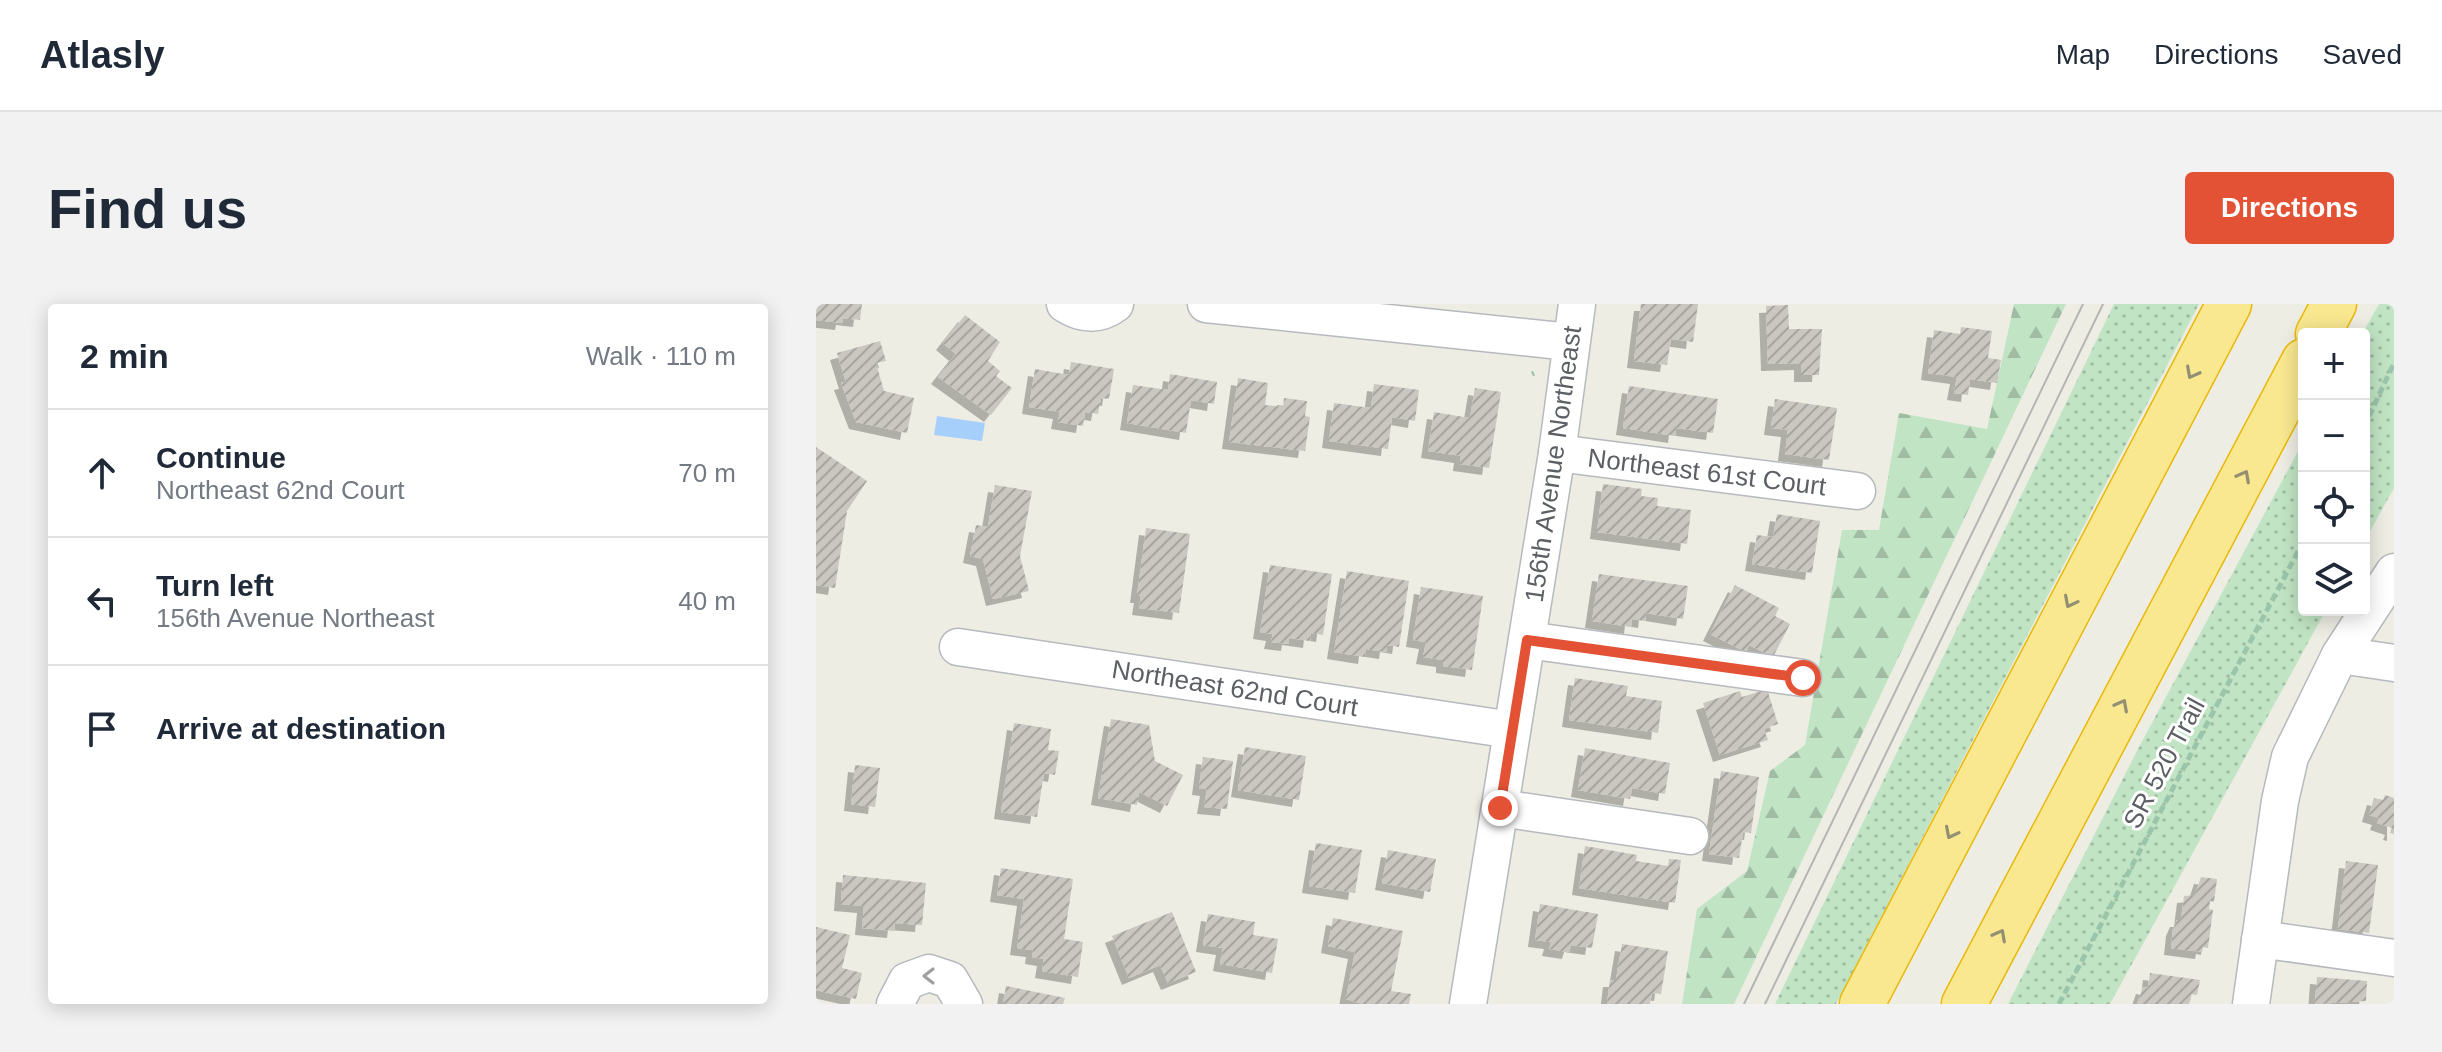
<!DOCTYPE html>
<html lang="en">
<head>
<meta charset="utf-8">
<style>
	:root { --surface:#fff; --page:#f2f2f3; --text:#1f2937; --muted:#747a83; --line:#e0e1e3; --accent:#e35234 }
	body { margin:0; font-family:Arial,sans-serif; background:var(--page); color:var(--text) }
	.controls { position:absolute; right:24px; top:24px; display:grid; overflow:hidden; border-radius:8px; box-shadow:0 4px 20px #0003 }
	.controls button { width:72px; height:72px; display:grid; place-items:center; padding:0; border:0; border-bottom:2px solid var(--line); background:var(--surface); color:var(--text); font:40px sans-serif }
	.stop { position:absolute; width:24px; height:24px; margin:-18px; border:6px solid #e35234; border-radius:50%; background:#fff }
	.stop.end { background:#e35234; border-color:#fff; box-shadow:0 2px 8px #0008 }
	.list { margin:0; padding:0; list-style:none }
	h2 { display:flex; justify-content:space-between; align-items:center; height:104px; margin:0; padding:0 32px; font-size:34px }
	h2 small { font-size:26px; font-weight:400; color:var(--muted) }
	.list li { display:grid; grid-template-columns:52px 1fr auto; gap:24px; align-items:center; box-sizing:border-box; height:128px; padding:0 32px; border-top:2px solid var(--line) }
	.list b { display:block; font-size:30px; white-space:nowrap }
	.list p { margin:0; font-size:26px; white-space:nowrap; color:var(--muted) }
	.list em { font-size:26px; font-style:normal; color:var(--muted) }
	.icon { flex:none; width:44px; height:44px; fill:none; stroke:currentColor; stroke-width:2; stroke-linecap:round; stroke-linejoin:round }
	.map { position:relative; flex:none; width:1578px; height:700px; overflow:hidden; border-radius:8px }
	header { display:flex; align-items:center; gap:48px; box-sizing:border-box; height:112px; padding:0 40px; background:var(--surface); border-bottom:2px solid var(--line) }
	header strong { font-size:38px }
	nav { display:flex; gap:44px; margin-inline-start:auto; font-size:28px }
	.intro { display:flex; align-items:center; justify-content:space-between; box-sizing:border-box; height:192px; padding:0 48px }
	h1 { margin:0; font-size:56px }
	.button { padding:20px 36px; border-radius:8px; background:var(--accent); color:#fff; font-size:28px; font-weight:700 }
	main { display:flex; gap:48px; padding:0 48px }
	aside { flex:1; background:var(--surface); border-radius:8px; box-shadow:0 4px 20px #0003 }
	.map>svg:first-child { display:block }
	.green { fill:url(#green-dots) }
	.forest { fill:url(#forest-firs) }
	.water { fill:#a6cffc }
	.building { fill:url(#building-hatch); filter:url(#shadow) }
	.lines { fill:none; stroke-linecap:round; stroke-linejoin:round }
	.minor-casing { stroke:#b6b9be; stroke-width:39 }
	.highway-casing { stroke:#eab808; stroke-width:47 }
	.path { stroke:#9bc5ab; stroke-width:5; stroke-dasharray:8 4; stroke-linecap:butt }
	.minor { stroke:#fff; stroke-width:36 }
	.highway { stroke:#f9e890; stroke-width:44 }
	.tram { stroke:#b4b5b5; stroke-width:2 }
	.oneway { stroke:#938f73 }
	.oneway2 { stroke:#9d9fa2 }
	.route { stroke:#e35234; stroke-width:10 }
	.labels { text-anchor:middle; stroke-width:6; stroke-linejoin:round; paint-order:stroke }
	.street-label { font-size:26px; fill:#5c5f64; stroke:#fff }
</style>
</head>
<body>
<header>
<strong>Atlasly</strong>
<nav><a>Map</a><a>Directions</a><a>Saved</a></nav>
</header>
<div class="intro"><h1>Find us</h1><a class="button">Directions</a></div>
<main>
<aside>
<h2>2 min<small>Walk · 110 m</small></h2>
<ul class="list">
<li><svg class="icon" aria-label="ahead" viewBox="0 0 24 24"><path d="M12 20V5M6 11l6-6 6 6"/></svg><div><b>Continue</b><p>Northeast 62nd Court</p></div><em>70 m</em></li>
<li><svg class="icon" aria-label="left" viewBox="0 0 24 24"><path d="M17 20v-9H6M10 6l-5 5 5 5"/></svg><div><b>Turn left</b><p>156th Avenue Northeast</p></div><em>40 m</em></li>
<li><svg class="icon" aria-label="arrive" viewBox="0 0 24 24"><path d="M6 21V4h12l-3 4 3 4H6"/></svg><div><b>Arrive at destination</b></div></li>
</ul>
</aside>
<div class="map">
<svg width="1578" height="700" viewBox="0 0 1578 700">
	<defs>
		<pattern id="green-dots" width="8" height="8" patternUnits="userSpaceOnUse" patternTransform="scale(2)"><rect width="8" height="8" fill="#c1e5c4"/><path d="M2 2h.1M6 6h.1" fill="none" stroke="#a0bda3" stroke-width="1.8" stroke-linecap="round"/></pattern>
		<pattern id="forest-firs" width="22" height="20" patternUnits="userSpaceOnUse" patternTransform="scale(2)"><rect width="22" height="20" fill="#c1e5c4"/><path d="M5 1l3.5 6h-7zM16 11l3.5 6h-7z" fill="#a0bda3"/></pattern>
		<pattern id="building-hatch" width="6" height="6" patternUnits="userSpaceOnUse" patternTransform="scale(2)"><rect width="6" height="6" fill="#cac7c1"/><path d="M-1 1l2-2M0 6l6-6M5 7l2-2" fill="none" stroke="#a7a5a0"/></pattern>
		<filter id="shadow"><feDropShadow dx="-7" dy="7" stdDeviation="0" flood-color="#0004"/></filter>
	</defs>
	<rect width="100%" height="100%" fill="#eeede4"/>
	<!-- green -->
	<g class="green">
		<polygon points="1298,0 1383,0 1020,700 959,700"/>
		<polygon points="1563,0 1578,0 1578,184 1548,238 1546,30"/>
		<polygon points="1488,136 1488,306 1510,306 1294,700 1192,700 1322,445"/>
	</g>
	<!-- forest -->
	<polygon class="forest" points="1198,0 1250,0 918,700 866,700 881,605 931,567 954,467 989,441 1026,226 1063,226 1083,109 1171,125"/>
	<!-- water -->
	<polygon class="water" points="121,112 169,119 166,137 118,131"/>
	<!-- building -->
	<g class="building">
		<polygon points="0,0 46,0 44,16 27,14 26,19 0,16"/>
		<polygon points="825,0 882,0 877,38 855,35 851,61 818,57"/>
		<polygon points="972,1 973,25 1006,25 1003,71 985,71 985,59 952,60 950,2"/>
		<polygon points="149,11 184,38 172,57 184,67 180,72 196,84 175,111 122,73 140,50 127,39"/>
		<polygon points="1145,23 1176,27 1172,54 1185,56 1181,79 1154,75 1152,91 1138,89 1141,73 1112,69 1118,26 1144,30"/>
		<polygon points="64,37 70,57 60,59 68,87 98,94 91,129 40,118 25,79 30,78 21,49"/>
		<polygon points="255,58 298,65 293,95 285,94 282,110 269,108 267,122 242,118 244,108 213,103 219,65 253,71"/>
		<polygon points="354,70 401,78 398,100 375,96 370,129 311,119 317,81 352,86"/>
		<polygon points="422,74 452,79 449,101 467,103 468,94 491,97 489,112 494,113 489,147 413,138"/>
		<polygon points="558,80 603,86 599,117 576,113 572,145 513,137 518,99 555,104"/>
		<polygon points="813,82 902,95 897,129 860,124 859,132 807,124"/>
		<polygon points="659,84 685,88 673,164 644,160 645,152 612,147 618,108 654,114"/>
		<polygon points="959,95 1021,104 1013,156 969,150 972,126 955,124"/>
		<polygon points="0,143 51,177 31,207 19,284 0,281"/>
		<polygon points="787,180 826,185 825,192 842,194 841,202 875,206 871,240 781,228"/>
		<polygon points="179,181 216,187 204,252 213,287 177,295 167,255 154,252 160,221 172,223"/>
		<polygon points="961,210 1004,217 996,269 936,260 941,231 957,233"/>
		<polygon points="330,224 374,230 363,309 323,304 325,292 321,292"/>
		<polygon points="454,261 516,270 507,331 495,329 494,337 473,334 472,340 455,338 457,330 444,328"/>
		<polygon points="531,267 593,277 583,343 571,341 570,348 550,345 549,353 518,348"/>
		<polygon points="783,270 872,282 867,315 830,309 829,317 816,315 815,323 776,317"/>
		<polygon points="919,281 963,304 959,312 974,320 957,353 933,341 930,348 894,330"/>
		<polygon points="605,283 667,292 656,366 627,362 627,356 607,353 610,338 597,336"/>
		<polygon points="759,374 812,382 810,392 846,397 842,429 753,416"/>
		<polygon points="951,385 962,420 948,425 952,436 904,451 887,399 924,387 926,393"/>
		<polygon points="295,415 333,421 339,457 367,471 351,502 323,488 321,501 282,494"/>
		<polygon points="198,419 235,425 232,446 243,447 239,471 228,469 221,513 185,508"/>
		<polygon points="429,443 490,452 483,496 422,486"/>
		<polygon points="769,444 854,459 849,490 816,484 814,495 762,486"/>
		<polygon points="387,453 417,457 411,505 388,503 391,485 383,484"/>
		<polygon points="39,461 64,464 59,503 35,500"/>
		<polygon points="905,467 943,473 935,529 927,528 923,554 893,550"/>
		<polygon points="1569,491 1578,494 1578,530 1574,529 1576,524 1561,519 1563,514 1553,511 1558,494 1567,496"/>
		<polygon points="500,539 546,546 539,589 493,582"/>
		<polygon points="769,542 821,551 820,557 852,562 853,555 865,556 859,599 763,584"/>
		<polygon points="572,546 620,555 614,588 566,579"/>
		<polygon points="1530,557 1562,561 1553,629 1522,625"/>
		<polygon points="185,564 257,575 248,635 267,638 262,673 226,667 228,655 216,653 217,646 201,644 208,595 181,591"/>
		<polygon points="27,571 110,579 106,621 79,619 78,627 46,624 48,602 25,600"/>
		<polygon points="1385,573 1401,575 1398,598 1394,597 1393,605 1397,606 1392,644 1387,643 1386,648 1355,644 1357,625 1361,616 1365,616 1368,592 1379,591"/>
		<polygon points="724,600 782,610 776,644 755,641 753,648 733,645 735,638 719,636"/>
		<polygon points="356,608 380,668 352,679 344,661 313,674 296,632"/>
		<polygon points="392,610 439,618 437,631 462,635 456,669 404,660 407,644 387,641"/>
		<polygon points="517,614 587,627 575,687 595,690 593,700 547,700 530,695 539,648 512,642"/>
		<polygon points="0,623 34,631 26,664 46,669 40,695 0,686"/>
		<polygon points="806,640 852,647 845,690 836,689 834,700 791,700 794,676 800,676"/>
		<polygon points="1334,669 1384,676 1381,691 1375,690 1373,700 1321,700 1327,683 1332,684"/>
		<polygon points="1501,673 1551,677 1550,697 1499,700"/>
		<polygon points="190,682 249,694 247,700 187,700"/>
	</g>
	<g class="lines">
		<defs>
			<g id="minor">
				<path d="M249,0c17,11 34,12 50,0"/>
				<polyline points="390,0 754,38"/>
				<polyline points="741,149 1041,187"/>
				<polyline points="711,336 987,374"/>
				<polyline points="142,343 696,426"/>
				<polyline points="1524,351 1578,359"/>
				<polyline points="684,504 874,532"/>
				<polyline points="1444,635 1578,654"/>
				<polyline points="79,700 91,677 113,669 134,676 148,700"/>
				<polyline points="652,700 741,149 761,0"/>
				<polyline points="1435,700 1464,497 1474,453 1524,351 1578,268"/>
			</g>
			<g id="highway">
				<polyline points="1502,30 1518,0"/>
				<polyline points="1046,700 1413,0"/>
				<polyline points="1148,700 1488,57"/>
			</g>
		</defs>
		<!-- minor casing -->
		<use href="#minor" class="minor-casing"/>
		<!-- highway casing -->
		<use href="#highway" class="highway-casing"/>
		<!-- path -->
		<g class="path">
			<polyline points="716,70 718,69"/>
			<polyline points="1548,123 1578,59"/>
			<polyline points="1243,700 1488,236"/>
		</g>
		<!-- minor -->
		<use href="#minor" class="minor"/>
		<!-- highway -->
		<use href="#highway" class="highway"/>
		<!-- tram -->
		<g class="tram">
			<polyline points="928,700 1267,0"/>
			<polyline points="949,700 1287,0"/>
		</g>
	</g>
	<!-- one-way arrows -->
	<defs><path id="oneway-chevron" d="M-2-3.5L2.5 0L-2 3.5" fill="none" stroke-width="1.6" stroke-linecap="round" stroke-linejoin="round" transform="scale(2)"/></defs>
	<g class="oneway">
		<use href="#oneway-chevron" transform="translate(1376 69) rotate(118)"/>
		<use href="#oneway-chevron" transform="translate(1428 172) rotate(-62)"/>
		<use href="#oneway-chevron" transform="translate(1254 298) rotate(117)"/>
		<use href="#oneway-chevron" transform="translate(1306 401) rotate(-62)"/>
		<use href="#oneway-chevron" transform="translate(1135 529) rotate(117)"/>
		<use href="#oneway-chevron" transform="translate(1184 631) rotate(-62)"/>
	</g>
	<use class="oneway2" href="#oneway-chevron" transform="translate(113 672) rotate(-180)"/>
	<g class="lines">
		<!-- route -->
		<polyline class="route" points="684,504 711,336 987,374"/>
	</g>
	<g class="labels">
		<!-- street labels -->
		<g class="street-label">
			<text transform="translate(737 160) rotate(-82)" y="9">156th Avenue Northeast</text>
			<text transform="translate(891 168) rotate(7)" y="9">Northeast 61st Court</text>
			<text transform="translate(419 384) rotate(9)" y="9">Northeast 62nd Court</text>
			<text transform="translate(1348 459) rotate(-62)" y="9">SR 520 Trail</text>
		</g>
	</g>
</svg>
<div class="controls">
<button>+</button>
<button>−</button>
<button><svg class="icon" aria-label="locate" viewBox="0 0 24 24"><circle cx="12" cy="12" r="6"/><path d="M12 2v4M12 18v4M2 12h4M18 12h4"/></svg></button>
<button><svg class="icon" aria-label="layers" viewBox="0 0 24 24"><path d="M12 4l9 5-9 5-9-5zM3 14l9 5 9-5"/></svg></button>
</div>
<div class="stop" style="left:987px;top:374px"></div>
<div class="stop end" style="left:684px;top:504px"></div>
</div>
</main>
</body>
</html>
